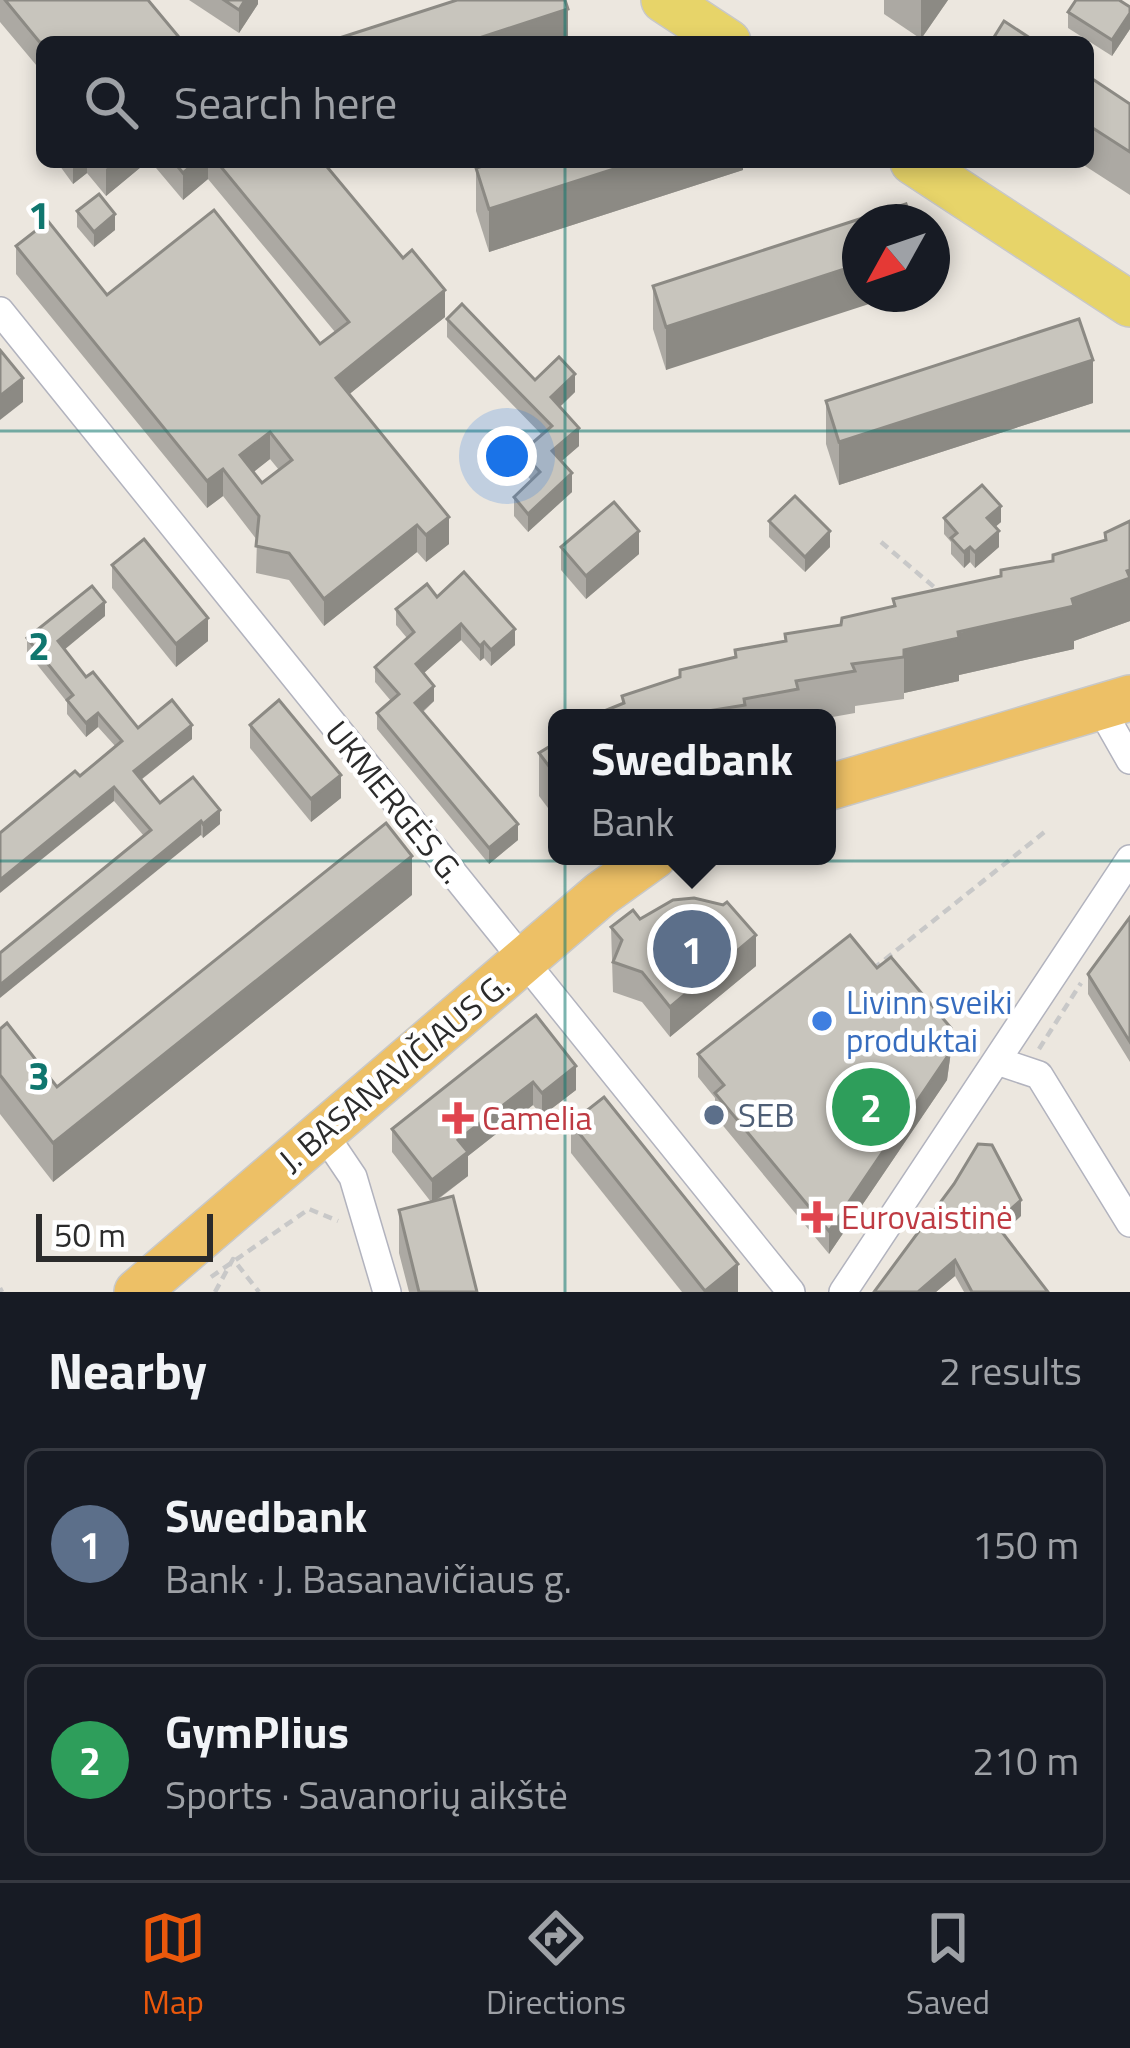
<!DOCTYPE html>
<html lang="en">
<head>
<meta charset="utf-8">
<style>
	:root { --surface:#171b24; --page:#20242c; --text:#f1f3f6; --muted:#9ea1a6; --line:#363941; --accent:#ea580c }
	body { margin:0; font-family:"Titillium Web",sans-serif; background:var(--page); color:var(--text) }
	.compass { position:absolute; left:842px; top:204px; width:108px; height:108px; border-radius:50%; background:var(--surface); box-shadow:0 6px 18px #0003; rotate:230deg }
	.scale { position:absolute; left:36px; bottom:30px; width:177px; box-sizing:border-box; padding-left:12px; border:6px solid #2b2b2b; border-top:0; font-size:33px; line-height:42px; white-space:nowrap; color:#2b2b2b; -webkit-text-stroke:9px #fff; paint-order:stroke }
	.you { position:absolute; left:507px; top:456px; width:42px; height:42px; margin:-30px; border:9px solid #fff; border-radius:50%; background:#1a73e8; box-shadow:0 0 0 18px #1a73e833 }
	.badge { display:grid; place-items:center; width:78px; height:78px; border-radius:50%; background:var(--accent); color:#fff; font-size:39px; font-weight:700 }
	.pin { position:absolute; translate:-50% -50%; border:6px solid #fff; box-shadow:0 3px 12px #0006 }
	.popup { position:absolute; left:548px; top:709px; width:288px; height:156px; box-sizing:border-box; display:grid; place-content:center; border-radius:18px; background:var(--surface); filter:drop-shadow(0 3px 9px #0005); font-size:39px; white-space:nowrap; color:var(--muted) }
	.popup b { font-size:45px; color:var(--text) }
	.popup::after { content:''; position:absolute; left:50%; top:100%; margin-left:-24px; border:24px solid transparent; border-top-color:var(--surface) }
	.list { margin:0; padding:0; list-style:none }
	h2 { display:flex; justify-content:space-between; align-items:center; height:156px; margin:0; padding:0 48px; font-size:51px }
	h2 small { font-size:39px; font-weight:400; color:var(--muted) }
	.list li { display:grid; grid-template-columns:78px 1fr auto; gap:36px; align-items:center; box-sizing:border-box; height:192px; margin:0 24px 24px; padding:0 24px; border:3px solid var(--line); border-radius:18px }
	.list b { display:block; font-size:45px; white-space:nowrap }
	.list p { margin:0; font-size:39px; white-space:nowrap; color:var(--muted) }
	.list em { font-size:39px; font-style:normal; color:var(--muted) }
	.icon { flex:none; width:66px; height:66px; fill:none; stroke:currentColor; stroke-width:2; stroke-linecap:round; stroke-linejoin:round }
	.map { position:relative; flex:none; width:1130px; height:1292px; overflow:hidden }
	.search { position:absolute; background:var(--surface); box-shadow:0 6px 18px #0003; left:36px; right:36px; top:36px; height:132px; display:flex; align-items:center; gap:30px; box-sizing:border-box; padding:0 42px; border-radius:18px; color:var(--muted); font-size:45px }
	.sheet { height:588px; background:var(--surface) }
	nav { display:flex; justify-content:space-around; align-items:center; box-sizing:border-box; height:168px; border-top:3px solid var(--line); background:var(--surface); font-size:33px; color:var(--muted) }
	nav a { display:grid; justify-items:center; gap:6px }
	nav .on { color:var(--accent) }
	.map>svg:first-child { display:block }
	.lines { fill:none; stroke-linecap:round; stroke-linejoin:round }
	.minor-casing { stroke:#b2b3be; stroke-width:30 }
	.primary-casing { stroke:#c8c8c8; stroke-width:48 }
	.trunk-casing { stroke:#c8c8c8; stroke-width:48 }
	.path { stroke:#c8c8c8; stroke-width:4.5; stroke-dasharray:9 6; stroke-linecap:butt }
	.minor { stroke:#fff; stroke-width:27 }
	.primary { stroke:#e7d469; stroke-width:45 }
	.trunk { stroke:#edc066; stroke-width:45 }
	.wall { fill:#aca9a3; fill-rule:evenodd }
	.shaded-wall { fill:#8c8a84 }
	.building { fill:#c8c5bd; stroke:#8c8a84; stroke-width:3; fill-rule:evenodd }
	.grid { fill:none; stroke:#0f766e; stroke-width:3; stroke-opacity:0.55 }
	.shop-dot { fill:#3f7fe0; stroke:#fff; stroke-width:4.5 }
	.service-dot { fill:#5c6f8a; stroke:#fff; stroke-width:4.5 }
	.health-dot { fill:#e0444e; stroke:#fff; stroke-width:4.5 }
	.labels { text-anchor:middle; stroke-width:9; stroke-linejoin:round; paint-order:stroke }
	.street-label { font-size:33px; fill:#2b2b2b; stroke:#fff }
	.shop-label { font-size:33px; fill:#366cbe; stroke:#fff; text-anchor:start }
	.service-label { font-size:33px; fill:#4e5e75; stroke:#fff; text-anchor:start }
	.health-label { font-size:33px; fill:#be3a42; stroke:#fff; text-anchor:start }
	.grid-label { font-size:39px; text-anchor:middle; font-weight:bold; fill:#0f766e; stroke:#fff; stroke-width:9; stroke-linejoin:round; paint-order:stroke }
</style>
</head>
<body>
<div class="map">
<svg width="1130" height="1292" viewBox="0 0 1130 1292">
	<rect width="100%" height="100%" fill="#ece7df"/>
	<g class="lines">
		<defs>
			<g id="minor">
				<polyline points="0,311 791,1292"/>
				<polyline points="1101,709 1130,760"/>
				<polyline points="997,1061 1039,1075 1130,1223"/>
				<polyline points="322,1131 353,1177 387,1292"/>
				<polyline points="843,1292 1130,859"/>
			</g>
			<g id="primary">
				<polyline points="664,0 728,42"/>
				<polyline points="913,162 1130,304"/>
			</g>
			<g id="trunk">
				<polyline points="827,788 1130,698"/>
				<polyline points="137,1292 601,894 654,856"/>
			</g>
		</defs>
		<!-- minor casing -->
		<use href="#minor" class="minor-casing"/>
		<!-- primary casing -->
		<use href="#primary" class="primary-casing"/>
		<!-- trunk casing -->
		<use href="#trunk" class="trunk-casing"/>
		<!-- path -->
		<g class="path">
			<polyline points="881,542 940,592"/>
			<polyline points="873,969 1047,830"/>
			<polyline points="1039,1049 1081,983"/>
			<polyline points="211,1277 309,1209 338,1221"/>
			<polyline points="0,1288 2,1292"/>
			<polyline points="215,1292 233,1259 259,1292"/>
		</g>
		<!-- minor -->
		<use href="#minor" class="minor"/>
		<!-- primary -->
		<use href="#primary" class="primary"/>
		<!-- trunk -->
		<use href="#trunk" class="trunk"/>
	</g>
	<!-- wall -->
	<g class="wall">
		<polygon points="0,0 148,0 42,42 42,72 0,22"/>
		<polygon points="189,0 258,0 258,4 239,33"/>
		<polygon points="884,0 948,0 921,39 884,14"/>
		<polygon points="1130,7 1130,29 1112,56 1068,28 1068,12"/>
		<polygon points="1088,76 1130,104 1130,195 1079,162 1088,162"/>
		<polygon points="57,162 147,162 106,196 87,173 73,184"/>
		<path d="M151,162h172l122,155 -96,77 100,150 -23,18 -9,-10 -93,74 -35,-46 -33,-7 1,-33 -34,-44 -16,12 -191,-234v-28l91,49 213,49 15,-12 -127,-153 -25,21zM270,459l9,11 -17,13 -9,-11z"/>
		<polygon points="743,162 743,170 489,252 476,211 476,168"/>
		<polygon points="77,211 115,230 94,247 77,227"/>
		<polygon points="912,222 666,370 653,329 653,286"/>
		<polygon points="447,319 535,380 575,392 560,407 579,446 562,461 572,492 528,532 514,516 514,497 531,480 522,470 522,452 542,435 447,337"/>
		<polygon points="826,401 1093,403 839,485 826,444"/>
		<polygon points="944,518 1001,522 995,527 999,547 975,568 970,562 964,568 951,554 951,542 944,534"/>
		<polygon points="769,521 830,547 805,572 769,537"/>
		<polygon points="1130,521 1130,621 1074,641 1074,649 959,675 959,681 904,693 904,699 855,706 855,713 827,718 587,718 622,703 622,696 735,657 893,607 893,599 1001,576 1053,561 1105,540"/>
		<polygon points="561,547 639,554 586,599 561,570"/>
		<polygon points="112,565 208,641 176,667 112,588"/>
		<polygon points="437,597 515,645 491,666 484,658 480,661 461,640 424,673 434,701 423,712 518,840 489,864 377,729 377,713 391,701 375,682 375,667 407,638 396,625 396,609"/>
		<polygon points="105,616 64,649 86,677 138,728 192,739 141,780 160,803 220,824 203,838 201,835 144,836 114,801 80,776 116,747 98,727 86,737 67,714 67,702 27,652 27,638"/>
		<polygon points="250,725 341,798 311,822 250,748"/>
		<polygon points="557,742 557,820 539,796 539,753"/>
		<polygon points="412,895 53,1182 0,1114 0,1029 57,1087"/>
		<polygon points="1130,917 1130,1062 1088,994 1088,974"/>
		<polygon points="640,919 756,966 670,1037 642,1002 613,992 611,927"/>
		<polygon points="877,968 951,1051 947,1080 829,1254 715,1116 715,1098 698,1077 698,1054"/>
		<polygon points="536,1015 576,1090 542,1116 533,1105 468,1156 468,1176 436,1201 477,1292 409,1292 399,1253 399,1210 431,1202 392,1152 392,1129"/>
		<polygon points="571,1123 738,1292 682,1292 571,1153"/>
		<polygon points="1021,1216 1002,1233 1048,1292 964,1292 955,1276 936,1292 874,1292"/>
	</g>
	<!-- shaded-wall -->
	<g class="shaded-wall">
		<polygon points="245,0 258,0 258,4 239,33 239,10"/>
		<polygon points="921,0 948,0 921,39"/>
		<polygon points="568,9 568,42 467,42"/>
		<polygon points="1130,13 1130,29 1112,56 1112,40"/>
		<polygon points="73,162 87,162 87,173 73,184"/>
		<polygon points="114,162 147,162 106,196 106,169"/>
		<polygon points="196,162 208,162 208,179 183,200 183,173"/>
		<polygon points="636,162 743,162 743,170 489,252 489,209"/>
		<polygon points="115,214 115,230 94,247 94,232"/>
		<polygon points="860,264 860,294 900,294 666,370 666,327"/>
		<polygon points="445,290 445,317 336,405 336,378"/>
		<polygon points="1093,360 1093,403 839,485 839,442"/>
		<polygon points="575,374 575,392 551,415 551,397"/>
		<polygon points="23,378 23,402 0,420 0,396"/>
		<polygon points="579,428 579,446 552,469 552,451"/>
		<polygon points="270,432 270,459 240,483 240,455"/>
		<polygon points="223,469 223,496 207,508 207,481"/>
		<polygon points="572,473 572,492 528,532 528,514"/>
		<polygon points="1001,506 1001,522 987,534 987,518"/>
		<polygon points="449,517 449,544 426,562 426,535"/>
		<polygon points="417,525 417,552 324,626 324,599"/>
		<polygon points="639,531 639,554 586,599 586,576"/>
		<polygon points="830,531 830,547 805,572 805,557"/>
		<polygon points="999,531 999,547 975,568 975,552"/>
		<polygon points="970,547 970,562 964,568 964,552"/>
		<polygon points="1130,570 1130,621 1074,641 1074,649 959,675 959,681 904,693 904,650 1072,599"/>
		<polygon points="105,602 105,616 58,655 58,641"/>
		<polygon points="208,618 208,641 176,667 176,644"/>
		<polygon points="461,624 461,640 416,680 416,664"/>
		<polygon points="515,629 515,645 491,666 491,650"/>
		<polygon points="484,642 484,658 480,661 480,646"/>
		<polygon points="434,686 434,701 415,718 415,703"/>
		<polygon points="98,713 98,727 86,737 86,723"/>
		<polygon points="192,725 192,739 134,785 134,771"/>
		<polygon points="341,775 341,798 311,822 311,799"/>
		<polygon points="114,787 114,801 0,893 0,880"/>
		<polygon points="220,810 220,824 203,838 203,824"/>
		<polygon points="201,821 201,835 0,998 0,985"/>
		<polygon points="518,824 518,840 489,864 489,848"/>
		<polygon points="412,856 412,895 53,1182 53,1143"/>
		<polygon points="756,935 756,966 670,1037 670,1007"/>
		<polygon points="951,1028 951,1051 947,1080 829,1254 829,1231"/>
		<polygon points="576,1066 576,1090 542,1116 542,1093"/>
		<polygon points="533,1082 533,1105 468,1156 468,1176 432,1203 432,1180 458,1140"/>
		<polygon points="1021,1200 1021,1216 995,1239 995,1223"/>
		<polygon points="955,1260 955,1276 936,1292 918,1292"/>
		<polygon points="738,1264 738,1292 705,1292 705,1291"/>
	</g>
	<!-- building -->
	<g class="building">
		<polygon points="5,0 148,0 183,42 42,42 42,45"/>
		<polygon points="224,0 245,0 239,10"/>
		<polygon points="457,0 565,0 568,9 467,42 327,42"/>
		<polygon points="1076,0 1119,0 1130,7 1130,13 1112,40 1068,12"/>
		<polygon points="1004,21 1036,42 991,42"/>
		<polygon points="1088,76 1130,104 1130,152 1088,125"/>
		<polygon points="174,162 196,162 183,173"/>
		<path d="M217,162h106l80,96 9,-8 33,40 -109,88 113,139 -23,18 -9,-10 -93,74 -35,-46 -33,-7 3,-30 -36,-47 -16,12 -191,-235 32,-25 59,74 107,-85 106,134 29,-22zM270,432l22,28 -30,23 -22,-28z"/>
		<polygon points="496,162 636,162 489,209 476,168"/>
		<polygon points="99,194 115,214 94,232 77,211"/>
		<polygon points="906,204 912,222 860,222 860,264 666,327 653,286"/>
		<polygon points="462,304 535,380 559,357 575,374 551,397 579,428 552,451 572,473 528,514 514,497 540,472 522,452 552,426 447,319"/>
		<polygon points="1079,319 1093,360 839,442 826,401"/>
		<polygon points="0,350 23,378 0,396"/>
		<polygon points="982,485 1001,506 987,518 999,531 975,552 970,547 964,552 951,538 957,533 944,518"/>
		<polygon points="795,496 830,531 805,557 769,521"/>
		<polygon points="614,502 639,531 586,576 561,547"/>
		<polygon points="1130,521 1130,570 1127,571 1130,578 1072,599 1074,606 958,632 959,638 904,650 904,657 852,664 855,671 796,681 798,689 744,699 745,705 690,714 692,718 587,718 624,703 622,696 680,677 680,670 736,657 735,650 786,641 785,634 841,625 842,618 895,606 893,599 1001,576 1001,570 1053,561 1053,555 1106,540 1105,533"/>
		<polygon points="144,539 208,618 176,644 112,565"/>
		<polygon points="464,572 515,629 491,650 484,642 480,646 461,624 416,664 434,686 415,703 518,824 489,848 377,713 399,694 375,667 414,632 396,609 427,584 437,597"/>
		<polygon points="92,586 105,602 58,641 86,677 93,672 138,728 172,700 192,725 134,771 160,803 193,777 220,810 203,824 201,821 0,985 0,953 151,830 114,787 0,880 0,833 75,771 80,776 122,741 98,713 86,723 67,700 73,695 27,638"/>
		<polygon points="279,700 341,775 311,799 250,725"/>
		<polygon points="557,742 557,777 539,753"/>
		<polygon points="386,823 412,856 53,1143 0,1075 0,1029 7,1023 57,1087"/>
		<polygon points="694,898 723,905 727,902 756,935 670,1007 642,972 613,962 622,940 611,927 633,910 640,919 673,900"/>
		<polygon points="1130,917 1130,1042 1088,974"/>
		<polygon points="850,935 877,968 891,957 951,1028 947,1057 829,1231 715,1093 724,1085 698,1054"/>
		<polygon points="536,1015 576,1066 542,1093 533,1082 458,1140 468,1152 432,1180 392,1129"/>
		<polygon points="604,1097 738,1264 705,1291 571,1123"/>
		<polygon points="978,1144 992,1145 1021,1200 995,1223 1048,1292 972,1292 955,1260 918,1292 874,1292 954,1184"/>
		<polygon points="453,1196 477,1292 419,1292 399,1210"/>
	</g>
	<!-- grid -->
	<path class="grid" d="M565,0v42M565,162v1130M0,431h1130M0,861h1130"/>
	<!-- markers -->
	<circle class="shop-dot" cx="822" cy="1021" r="12"/>
	<circle class="service-dot" cx="714" cy="1115" r="12"/>
	<g class="health-dot">
		<path d="M452 1100h12v12h12v12h-12v12h-12v-12h-12v-12h12z"/>
		<path d="M811 1199h12v12h12v12h-12v12h-12v-12h-12v-12h12z"/>
	</g>
	<g class="labels">
		<!-- street labels -->
		<g class="street-label">
			<text transform="translate(395 802) rotate(51)" y="12">UKMERGĖS G.</text>
			<text transform="translate(394 1072) rotate(-40)" y="12">J. BASANAVIČIAUS G.</text>
		</g>
		<!-- shop labels -->
		<g class="shop-label">
			<text x="846" y="1014">Livinn sveiki<tspan x="846" dy="38">produktai</tspan></text>
		</g>
		<!-- service labels -->
		<g class="service-label">
			<text x="738" y="1127">SEB</text>
		</g>
		<!-- health labels -->
		<g class="health-label">
			<text x="482" y="1130">Camelia</text>
			<text x="841" y="1229">Eurovaistinė</text>
		</g>
	</g>
	<g class="grid-label">
		<text x="39" y="229">1</text>
		<text x="39" y="660">2</text>
		<text x="39" y="1090">3</text>
	</g>
</svg>
<svg class="compass" viewBox="-18 -18 36 36"><path d="M0-13l5 13h-10z" fill="#e53935"/><path d="M0 13l5-13h-10z" fill="#9ea1a6"/></svg>
<div class="scale">50 m</div>
<div class="you"></div>
<div class="pin badge" style="left:692px;top:949px;background:#5c6f8a">1</div>
<div class="popup"><b>Swedbank</b>Bank</div>
<div class="pin badge" style="left:871px;top:1107px;background:#2e9e5b">2</div>
<div class="search"><svg class="icon" aria-label="search" viewBox="0 0 24 24"><circle cx="10" cy="10" r="6"/><path d="M15 15l6 6"/></svg>Search here</div>
</div>
<section class="sheet">
<h2>Nearby<small>2 results</small></h2>
<ul class="list">
<li><span class="badge" style="background:#5c6f8a">1</span><div><b>Swedbank</b><p>Bank · J. Basanavičiaus g.</p></div><em>150 m</em></li>
<li><span class="badge" style="background:#2e9e5b">2</span><div><b>GymPlius</b><p>Sports · Savanorių aikštė</p></div><em>210 m</em></li>
</ul>
</section>
<nav>
<a class="on"><svg class="icon" aria-label="map" viewBox="0 0 24 24"><path d="M3 6l6-2 6 2 6-2v14l-6 2-6-2-6 2zM9 4v14M15 6v14"/></svg>Map</a>
<a><svg class="icon" aria-label="directions" viewBox="0 0 24 24"><path d="M12 3l9 9-9 9-9-9zM9 14v-3h6M13 9l2 2-2 2"/></svg>Directions</a>
<a><svg class="icon" aria-label="saved" viewBox="0 0 24 24"><path d="M7 4h10v16l-5-4-5 4z"/></svg>Saved</a>
</nav>
</body>
</html>
